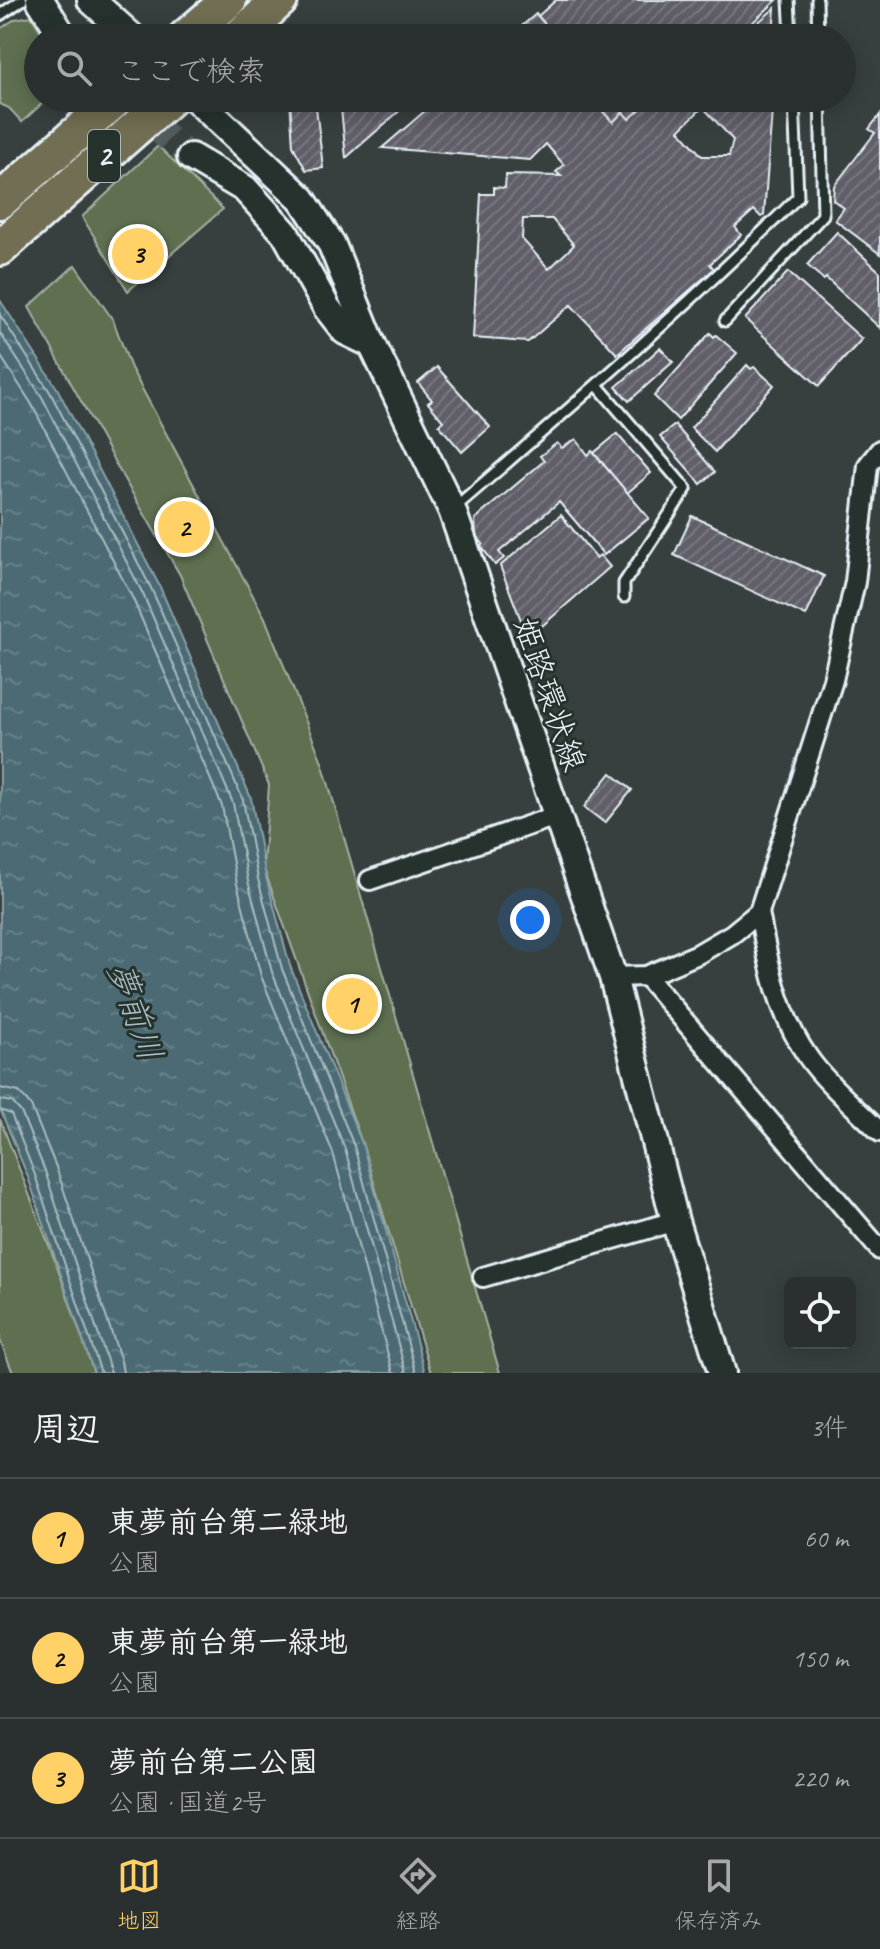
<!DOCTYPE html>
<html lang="ja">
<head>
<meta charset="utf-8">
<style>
	:root { --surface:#2a302f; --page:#363c3b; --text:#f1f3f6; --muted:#a5a9aa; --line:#464b4b; --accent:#ffd166 }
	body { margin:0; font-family:Caveat,"Klee One",sans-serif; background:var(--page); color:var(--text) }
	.controls { position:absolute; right:24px; bottom:24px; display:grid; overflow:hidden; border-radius:12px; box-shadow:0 4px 20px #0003 }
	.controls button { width:72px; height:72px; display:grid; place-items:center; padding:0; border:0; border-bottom:2px solid var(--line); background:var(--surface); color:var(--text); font:40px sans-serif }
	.you { position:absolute; left:530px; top:920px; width:28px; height:28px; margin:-20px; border:6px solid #fff; border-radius:50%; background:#1a73e8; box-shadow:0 0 0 12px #1a73e833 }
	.badge { display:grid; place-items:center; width:52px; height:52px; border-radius:50%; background:var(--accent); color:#111; font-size:26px; font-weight:700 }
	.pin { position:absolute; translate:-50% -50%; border:4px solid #fff; box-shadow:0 2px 8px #0006 }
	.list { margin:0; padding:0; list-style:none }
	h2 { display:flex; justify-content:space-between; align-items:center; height:104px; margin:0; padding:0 32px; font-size:34px }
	h2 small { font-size:26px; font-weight:400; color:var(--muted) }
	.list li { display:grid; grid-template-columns:52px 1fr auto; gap:24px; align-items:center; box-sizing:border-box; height:120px; padding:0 32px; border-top:2px solid var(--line) }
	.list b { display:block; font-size:30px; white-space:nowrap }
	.list p { margin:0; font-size:26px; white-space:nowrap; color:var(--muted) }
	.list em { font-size:26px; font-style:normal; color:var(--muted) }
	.icon { flex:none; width:44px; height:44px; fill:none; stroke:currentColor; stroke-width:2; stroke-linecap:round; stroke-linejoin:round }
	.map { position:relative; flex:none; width:880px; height:1373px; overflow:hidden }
	.search { position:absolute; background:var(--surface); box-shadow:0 4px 20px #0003; left:24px; right:24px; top:24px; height:88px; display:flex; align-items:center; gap:20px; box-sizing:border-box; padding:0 28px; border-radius:44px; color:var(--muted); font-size:30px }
	.sheet { height:464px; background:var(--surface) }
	nav { display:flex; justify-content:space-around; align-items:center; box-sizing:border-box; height:112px; border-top:2px solid var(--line); background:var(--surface); font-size:22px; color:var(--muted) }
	nav a { display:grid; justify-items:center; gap:4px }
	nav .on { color:var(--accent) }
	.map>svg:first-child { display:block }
	.green { fill:#5f6f51; stroke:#a4b0a4; stroke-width:2 }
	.water { fill:url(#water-ripples); stroke:#8aa1a8; stroke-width:2 }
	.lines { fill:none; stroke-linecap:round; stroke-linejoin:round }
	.shore { stroke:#aabbc3; stroke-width:2 }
	.building { fill:url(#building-hatch); stroke:#e8f1f8; stroke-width:2; fill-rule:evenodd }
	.secondary-tunnel { stroke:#525b5b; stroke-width:26; stroke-dasharray:26 13; stroke-linecap:butt }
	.lane-casing { stroke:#e8f1f8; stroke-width:15 }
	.street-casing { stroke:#e8f1f8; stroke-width:24 }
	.secondary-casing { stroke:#e8f1f8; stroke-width:32 }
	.highway-casing { stroke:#e8f1f8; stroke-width:40 }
	.lane { stroke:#26332d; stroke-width:9 }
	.street { stroke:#26332d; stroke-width:18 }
	.secondary { stroke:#26332d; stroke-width:26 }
	.highway { stroke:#726e52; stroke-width:34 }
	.labels { text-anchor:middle; stroke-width:6; stroke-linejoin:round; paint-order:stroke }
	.shield { fill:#26332d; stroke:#aeb8bb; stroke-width:2 }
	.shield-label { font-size:30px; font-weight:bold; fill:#e8f1f8 }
	.street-label { font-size:32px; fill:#e8f1f8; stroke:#26332d }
	.water-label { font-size:34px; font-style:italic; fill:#aabbc3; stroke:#26332d }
</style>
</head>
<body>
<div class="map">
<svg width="880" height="1373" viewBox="0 0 880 1373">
	<defs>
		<pattern id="water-ripples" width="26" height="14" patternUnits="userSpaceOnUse" patternTransform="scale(2)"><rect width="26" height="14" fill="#4c6b73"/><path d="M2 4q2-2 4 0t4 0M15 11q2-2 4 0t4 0" fill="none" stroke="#668188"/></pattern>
		<pattern id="building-hatch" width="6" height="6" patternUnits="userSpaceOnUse" patternTransform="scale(2)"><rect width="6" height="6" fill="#615e69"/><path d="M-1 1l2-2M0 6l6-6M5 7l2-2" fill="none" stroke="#78767f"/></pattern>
	</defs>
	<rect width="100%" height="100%" fill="#38403f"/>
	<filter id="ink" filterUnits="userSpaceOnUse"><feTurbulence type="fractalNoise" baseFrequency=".0125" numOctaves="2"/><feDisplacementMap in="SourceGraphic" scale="16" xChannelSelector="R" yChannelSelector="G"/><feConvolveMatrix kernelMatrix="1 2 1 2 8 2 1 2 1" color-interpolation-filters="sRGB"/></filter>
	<g filter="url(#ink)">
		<!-- green -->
		<g class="green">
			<polygon points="31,16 45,38 38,38 38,98 48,98 22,122 9,108 0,104 0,29 15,19"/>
			<polygon points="158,146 223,209 128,291 82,217"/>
			<polygon points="75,265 113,320 131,368 265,618 322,762 500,1373 431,1373 362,1143 263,866 269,785 180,575 124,479 29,307"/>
			<polygon points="0,1119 57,1266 94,1373 13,1373 0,1340"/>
		</g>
		<!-- water -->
		<polygon class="water" points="0,300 57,388 160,587 251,798 266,877 290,966 362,1143 425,1373 94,1373 28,1177 0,1109"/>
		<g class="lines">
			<!-- shore -->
			<g class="shore">
				<polyline points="0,315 50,392 152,590 243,800 258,879 282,969 354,1146 416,1373"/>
				<polyline points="0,333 42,397 143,594 233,803 248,881 272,972 345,1149 406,1373"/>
				<polyline points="0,355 31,403 133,599 222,806 237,884 261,976 333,1153 393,1373"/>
				<polyline points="0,1088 19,1092 31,1106 56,1167 121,1361 123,1373"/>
				<polyline points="0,1100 12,1102 21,1112 45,1171 111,1373"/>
				<polyline points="0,1110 11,1114 35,1175 101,1373"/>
			</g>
		</g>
		<!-- building -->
		<g class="building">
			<polygon points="556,0 777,0 751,24 752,26 743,35 727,32 720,38 557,38 538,16"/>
			<polygon points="775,8 773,36 778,38 720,38 727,32 743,35"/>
			<polygon points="536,14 557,38 508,38"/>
			<polygon points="290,98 315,98 323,168 306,170 293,146"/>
			<polygon points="340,98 414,98 346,158"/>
			<path d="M440,98h158l-4,4 19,20 10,-10 6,7 24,-21h120l-9,117 -3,2 -7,-7 -19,17 6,8 -31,29 4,5 -97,85 -46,-49 -43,37 -55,-4 8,-144h13v-7l11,1 1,-13 55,1 -5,-4 8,-7 -18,-21 -16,16 -148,-12zM703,107l30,33 -4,16h-27l-23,-26zM523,219h29l22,26 -25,24 -27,-30z"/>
			<polygon points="598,98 653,98 629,119 623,112 613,122 594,102"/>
			<polygon points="880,115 880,254 835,220 844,208 833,200 834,186 875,133 869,129"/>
			<polygon points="837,232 880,272 880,328 826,278 824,280 807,265"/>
			<polygon points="788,272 862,339 819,386 745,319"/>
			<polygon points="710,333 714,337 716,335 737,353 678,420 654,396"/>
			<polygon points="660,348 673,362 629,401 616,387"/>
			<polygon points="747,365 751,369 754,367 774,385 715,452 691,428"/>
			<polygon points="437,367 490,427 462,452 439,425 443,421 428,403 432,400 418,383"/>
			<polygon points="675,425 715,472 701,484 660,437"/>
			<polygon points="617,434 651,473 627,493 594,453"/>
			<polygon points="576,439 588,455 592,451 649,518 604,555 559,502 499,552 504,558 495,565 481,546 483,544 476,535 475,519 544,461 540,456 557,443 562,448"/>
			<polygon points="561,515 596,558 600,555 610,567 528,638 500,566"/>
			<polygon points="692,516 824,576 806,616 674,555"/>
			<polygon points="611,773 632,790 605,823 584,807"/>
		</g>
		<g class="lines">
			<!-- secondary-tunnel -->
			<polyline class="secondary-tunnel" points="119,98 191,157"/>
			<defs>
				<g id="lane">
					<polyline points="789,0 791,38"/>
					<polyline points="817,0 818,38"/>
					<polyline points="0,15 22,0"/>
					<polyline points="725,321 823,215 820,98"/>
					<polyline points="597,385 686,489 624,583 624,597"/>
					<path d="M453,509c118,-101 235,-203 345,-312l-4,-99"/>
				</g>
				<g id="street">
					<polyline points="370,880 556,816"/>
					<path d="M759,912c9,51 19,102 49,145 17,25 50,53 72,75"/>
					<polyline points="646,976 880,1250"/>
					<polyline points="613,977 646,976 698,954 732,934 759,912 833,680 855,582 868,465 880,450"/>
					<polyline points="483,1277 675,1221"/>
				</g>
				<g id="secondary">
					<polyline points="40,0 64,38"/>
					<polyline points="91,0 133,38"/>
					<polyline points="195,98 302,199 332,245 372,344 452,510 613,977 675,1221 722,1373"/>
					<polyline points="191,157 245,189 285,233 327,308 345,331 372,344"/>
				</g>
				<g id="highway">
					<polyline points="185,38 229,0"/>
					<polyline points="238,38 280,0"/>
					<polyline points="0,201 117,98"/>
					<polyline points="0,248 170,98"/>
				</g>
			</defs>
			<!-- lane casing -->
			<use href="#lane" class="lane-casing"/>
			<!-- street casing -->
			<use href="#street" class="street-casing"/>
			<!-- secondary casing -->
			<use href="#secondary" class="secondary-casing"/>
			<!-- highway casing -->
			<use href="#highway" class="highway-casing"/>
			<!-- lane -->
			<use href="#lane" class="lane"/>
			<!-- street -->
			<use href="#street" class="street"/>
			<!-- secondary -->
			<use href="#secondary" class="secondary"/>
			<!-- highway -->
			<use href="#highway" class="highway"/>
		</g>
	</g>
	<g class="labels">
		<!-- shield labels -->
		<rect class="shield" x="88" y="130" width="32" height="52" rx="6"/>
		<g class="shield-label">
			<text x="104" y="166">2</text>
		</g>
		<!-- street labels -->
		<g class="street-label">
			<text transform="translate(550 694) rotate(71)" y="11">姫路環状線</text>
		</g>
		<!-- water labels -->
		<g class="water-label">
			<text transform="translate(136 1011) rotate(71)" y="12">夢前川</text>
		</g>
	</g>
</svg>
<div class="controls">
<button><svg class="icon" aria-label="locate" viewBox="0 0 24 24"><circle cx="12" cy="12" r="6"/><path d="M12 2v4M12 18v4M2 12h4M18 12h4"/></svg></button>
</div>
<div class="you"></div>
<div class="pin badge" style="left:352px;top:1004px">1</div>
<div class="pin badge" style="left:184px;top:527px">2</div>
<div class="pin badge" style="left:138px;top:254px">3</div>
<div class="search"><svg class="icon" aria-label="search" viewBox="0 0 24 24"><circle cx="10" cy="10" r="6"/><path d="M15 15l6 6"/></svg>ここで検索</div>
</div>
<section class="sheet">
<h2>周辺<small>3件</small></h2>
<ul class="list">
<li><span class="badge">1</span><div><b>東夢前台第二緑地</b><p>公園</p></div><em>60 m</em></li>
<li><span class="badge">2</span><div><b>東夢前台第一緑地</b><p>公園</p></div><em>150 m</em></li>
<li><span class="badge">3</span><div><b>夢前台第二公園</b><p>公園 · 国道2号</p></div><em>220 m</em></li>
</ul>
</section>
<nav>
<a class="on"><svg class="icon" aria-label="map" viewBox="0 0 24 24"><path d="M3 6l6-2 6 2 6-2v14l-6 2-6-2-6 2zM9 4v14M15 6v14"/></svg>地図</a>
<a><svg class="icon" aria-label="directions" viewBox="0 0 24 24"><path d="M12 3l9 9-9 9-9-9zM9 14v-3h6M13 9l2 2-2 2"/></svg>経路</a>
<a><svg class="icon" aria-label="saved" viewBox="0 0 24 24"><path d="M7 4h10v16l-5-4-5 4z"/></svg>保存済み</a>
</nav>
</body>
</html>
